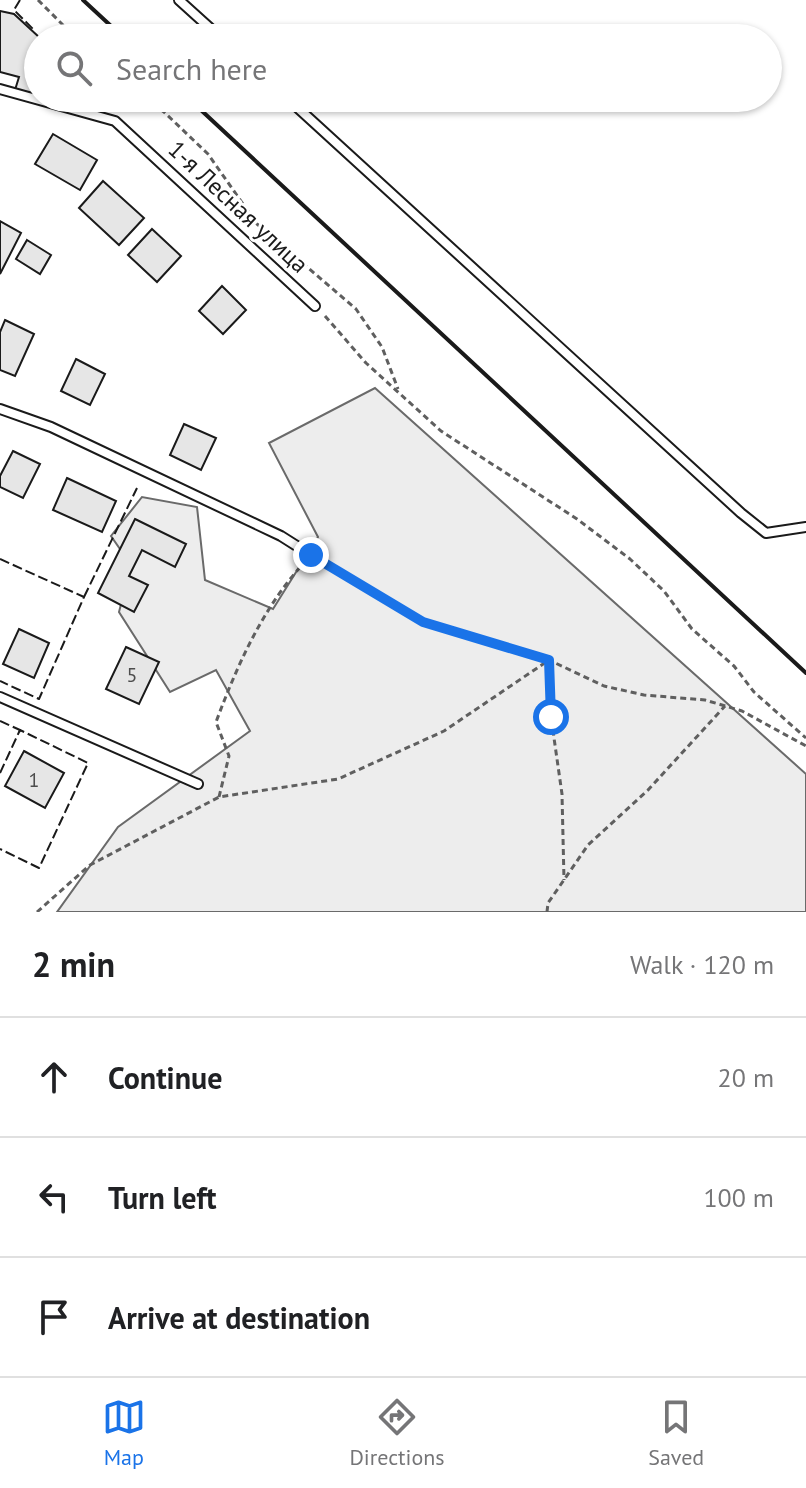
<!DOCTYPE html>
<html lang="en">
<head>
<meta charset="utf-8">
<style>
	:root { --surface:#fff; --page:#f2f2f2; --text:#202124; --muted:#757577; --line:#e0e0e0; --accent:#1a73e8 }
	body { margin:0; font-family:"PT Sans",sans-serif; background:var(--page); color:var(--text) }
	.stop { position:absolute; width:24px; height:24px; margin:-18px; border:6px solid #1a73e8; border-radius:50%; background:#fff }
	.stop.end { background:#1a73e8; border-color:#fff; box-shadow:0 2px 8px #0008 }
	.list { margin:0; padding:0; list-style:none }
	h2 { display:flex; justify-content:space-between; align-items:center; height:104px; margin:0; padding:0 32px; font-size:34px }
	h2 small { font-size:26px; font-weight:400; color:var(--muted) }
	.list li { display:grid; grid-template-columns:52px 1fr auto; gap:24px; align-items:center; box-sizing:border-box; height:120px; padding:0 32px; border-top:2px solid var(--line) }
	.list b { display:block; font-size:30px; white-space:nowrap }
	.list em { font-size:26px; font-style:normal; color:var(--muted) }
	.icon { flex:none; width:44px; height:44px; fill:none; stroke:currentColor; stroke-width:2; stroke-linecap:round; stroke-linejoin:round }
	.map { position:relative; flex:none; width:806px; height:912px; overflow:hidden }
	.search { position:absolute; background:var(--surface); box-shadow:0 2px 6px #0004; left:24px; right:24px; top:24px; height:88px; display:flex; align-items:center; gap:20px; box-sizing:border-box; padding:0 28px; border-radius:44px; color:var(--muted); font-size:30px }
	.sheet { height:464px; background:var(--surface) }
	nav { display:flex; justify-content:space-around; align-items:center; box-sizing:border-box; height:112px; border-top:2px solid var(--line); background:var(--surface); font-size:22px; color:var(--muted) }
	nav a { display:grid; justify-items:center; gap:4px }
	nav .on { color:var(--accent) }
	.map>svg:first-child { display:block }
	.green { fill:#ededed; stroke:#6a6a6a; stroke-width:2 }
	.building { fill:#e6e6e6; stroke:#1a1a1a; stroke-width:2 }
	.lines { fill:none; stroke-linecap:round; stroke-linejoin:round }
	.lane-casing { stroke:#1a1a1a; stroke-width:12 }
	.path { stroke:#5f5f5f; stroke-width:3; stroke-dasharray:6 4; stroke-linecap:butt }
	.lane { stroke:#fff; stroke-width:8 }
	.fence { stroke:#1a1a1a; stroke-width:2; stroke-dasharray:10 4; stroke-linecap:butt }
	.wall { stroke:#1a1a1a; stroke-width:4 }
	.route { stroke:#1a73e8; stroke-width:10 }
	.labels { text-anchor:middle; stroke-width:6; stroke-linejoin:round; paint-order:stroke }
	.number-label { font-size:20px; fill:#4d4d4d }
	.street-label { font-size:24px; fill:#1a1a1a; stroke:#fff }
</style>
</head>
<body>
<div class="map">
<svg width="806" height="912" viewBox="0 0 806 912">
	<rect width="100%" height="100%" fill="#fff"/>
	<!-- green -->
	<polygon class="green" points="375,388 806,774 806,912 57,912 118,827 250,731 216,670 170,692 119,612 131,565 111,536 142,497 197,507 205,580 273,609 318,537 269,443"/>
	<!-- building -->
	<g class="building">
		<polygon points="0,11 14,14 40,38 38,38 38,97 15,90 19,77 0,72"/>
		<polygon points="53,134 97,160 80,190 35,164"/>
		<polygon points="103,181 144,218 119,245 79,208"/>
		<polygon points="0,221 21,233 0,274"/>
		<polygon points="152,229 181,256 157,282 128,255"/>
		<polygon points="27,240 51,255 40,274 16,259"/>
		<polygon points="222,286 246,310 223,334 199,311"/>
		<polygon points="5,320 34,334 15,376 0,370 0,332"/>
		<polygon points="76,359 105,374 90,405 61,391"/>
		<polygon points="184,424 216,438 201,470 170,455"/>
		<polygon points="13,451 40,464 23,498 0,487 0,476"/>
		<polygon points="67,478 116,501 102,532 53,510"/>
		<polygon points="135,519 186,544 175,567 142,550 129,576 148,585 134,612 98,593"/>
		<polygon points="19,629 49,643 34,678 3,664"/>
		<polygon points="126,647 159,662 139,704 106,689"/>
		<polygon points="24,751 64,773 45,808 5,786"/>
	</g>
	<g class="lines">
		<defs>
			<g id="lane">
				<polyline points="179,0 221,38"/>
				<polyline points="0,89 115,121 315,306"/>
				<polyline points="287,98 741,513 766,533 806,527"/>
				<polyline points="0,409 51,427 281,536 311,555"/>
				<polyline points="0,697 198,784"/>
			</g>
		</defs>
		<!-- lane casing -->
		<use href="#lane" class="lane-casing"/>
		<!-- path -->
		<g class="path">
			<polyline points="38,0 76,38"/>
			<polyline points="144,98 164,112 208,154 257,224 356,309 382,347 398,389"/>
			<polyline points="325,316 366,363 441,431 577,519 630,559 664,591 692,629 734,666 754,692 806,738"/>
			<polyline points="320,560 423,622 549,660 604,686 644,695 705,700 742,711 806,746"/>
			<path d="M219,797l10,-41 -13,-34c21,-56 46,-113 87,-158"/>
			<polyline points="37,912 90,865 219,797 338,779 444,731 549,660 551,717 562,794 564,880"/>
			<polyline points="547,912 548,903 588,845 648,790 725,706"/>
		</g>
		<!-- lane -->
		<use href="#lane" class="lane"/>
		<!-- fence -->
		<g class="fence">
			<polyline points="20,0 14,10 34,30"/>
			<polyline points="0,559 84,597 39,699 0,681"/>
			<polyline points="84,597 137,488"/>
			<polyline points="0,721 20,730 19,734"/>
			<polyline points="0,773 20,730 88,763 39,868 0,849"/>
		</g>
		<!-- wall -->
		<g class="wall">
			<polyline points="83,0 124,38"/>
			<polyline points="188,98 806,673"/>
		</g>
	</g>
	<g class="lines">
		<!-- route -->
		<polyline class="route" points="311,555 423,622 549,660 551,717"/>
	</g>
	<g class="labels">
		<!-- number labels -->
		<g class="number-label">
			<text x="132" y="682">5</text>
			<text x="34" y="787">1</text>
		</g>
		<!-- street labels -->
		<g class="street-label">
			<text transform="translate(238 207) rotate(43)" y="8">1-я Лесная улица</text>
		</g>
	</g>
</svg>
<div class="stop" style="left:551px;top:717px"></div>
<div class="stop end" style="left:311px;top:555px"></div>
<div class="search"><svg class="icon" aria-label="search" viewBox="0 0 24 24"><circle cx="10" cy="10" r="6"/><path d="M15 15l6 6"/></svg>Search here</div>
</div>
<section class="sheet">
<h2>2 min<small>Walk · 120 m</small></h2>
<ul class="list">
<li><svg class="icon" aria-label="ahead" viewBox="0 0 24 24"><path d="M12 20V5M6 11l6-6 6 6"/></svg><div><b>Continue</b></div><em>20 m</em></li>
<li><svg class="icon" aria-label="left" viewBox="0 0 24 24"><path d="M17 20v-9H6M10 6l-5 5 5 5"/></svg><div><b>Turn left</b></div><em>100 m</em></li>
<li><svg class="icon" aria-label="arrive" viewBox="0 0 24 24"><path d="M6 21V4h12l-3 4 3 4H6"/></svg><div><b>Arrive at destination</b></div></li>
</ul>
</section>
<nav>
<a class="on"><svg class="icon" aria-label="map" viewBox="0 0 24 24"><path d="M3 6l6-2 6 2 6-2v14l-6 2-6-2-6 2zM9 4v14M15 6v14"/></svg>Map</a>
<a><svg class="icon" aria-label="directions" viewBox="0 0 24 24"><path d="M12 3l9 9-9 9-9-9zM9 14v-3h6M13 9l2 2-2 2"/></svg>Directions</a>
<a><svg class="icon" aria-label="saved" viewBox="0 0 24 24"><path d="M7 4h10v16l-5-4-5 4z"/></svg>Saved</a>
</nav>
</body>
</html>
